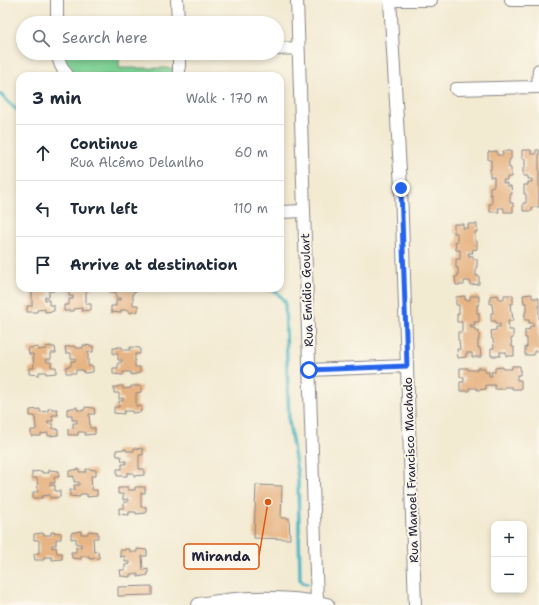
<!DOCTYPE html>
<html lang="en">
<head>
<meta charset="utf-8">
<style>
	:root { --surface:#fff; --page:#f2f2f3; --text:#1f2937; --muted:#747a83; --line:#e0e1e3 }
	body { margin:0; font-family:"Shantell Sans",sans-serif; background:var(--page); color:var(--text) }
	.controls { position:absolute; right:12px; bottom:12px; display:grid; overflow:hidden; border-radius:8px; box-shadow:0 2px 6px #0003 }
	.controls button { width:36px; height:36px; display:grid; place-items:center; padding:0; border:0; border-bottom:1px solid var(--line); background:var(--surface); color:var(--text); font:20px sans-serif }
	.stop { position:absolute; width:12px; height:12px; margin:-9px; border:3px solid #2563eb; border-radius:50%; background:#fff }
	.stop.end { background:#2563eb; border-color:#fff; box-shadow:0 1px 4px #0008 }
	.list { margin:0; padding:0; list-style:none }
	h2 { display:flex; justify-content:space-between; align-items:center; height:52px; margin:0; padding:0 16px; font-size:17px }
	h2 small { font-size:13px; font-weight:400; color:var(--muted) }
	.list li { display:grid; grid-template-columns:26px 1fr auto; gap:12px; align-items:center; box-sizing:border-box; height:56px; padding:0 16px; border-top:1px solid var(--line) }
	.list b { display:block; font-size:15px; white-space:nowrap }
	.list p { margin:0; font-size:13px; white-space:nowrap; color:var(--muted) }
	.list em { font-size:13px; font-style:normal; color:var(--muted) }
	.icon { flex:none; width:22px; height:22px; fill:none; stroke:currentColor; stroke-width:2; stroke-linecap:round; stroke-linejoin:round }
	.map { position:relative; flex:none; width:539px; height:605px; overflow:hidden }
	.search { position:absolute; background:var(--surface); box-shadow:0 2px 6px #0003; left:16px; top:16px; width:268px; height:44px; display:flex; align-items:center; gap:10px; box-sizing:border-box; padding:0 14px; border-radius:22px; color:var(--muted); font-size:15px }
	.panel { position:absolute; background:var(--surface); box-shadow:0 2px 6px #0003; left:16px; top:72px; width:268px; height:220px; border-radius:12px }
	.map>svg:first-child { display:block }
	.green { fill:#7ed194; stroke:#507a68 }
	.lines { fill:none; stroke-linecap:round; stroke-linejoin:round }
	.stream { stroke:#46b4c2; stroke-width:3.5 }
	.building { fill:#e7b483 }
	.minor-casing { stroke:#8a8686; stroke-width:14 }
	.tertiary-casing { stroke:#8a8686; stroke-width:16 }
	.minor { stroke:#fff; stroke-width:12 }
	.tertiary { stroke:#fff; stroke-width:14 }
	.route { stroke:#2563eb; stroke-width:5 }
	.labels { text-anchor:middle; stroke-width:4; stroke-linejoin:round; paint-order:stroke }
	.street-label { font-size:12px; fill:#22223b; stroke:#fbf7ec }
	.leader { fill:none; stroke:#de560e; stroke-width:1.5 }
	.callout-dot { fill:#de560e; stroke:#fbf7ec; stroke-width:1.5 }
	.callout { fill:#fbf7ec; stroke:#de560e; stroke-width:1.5 }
	.callout-label { font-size:13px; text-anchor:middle; font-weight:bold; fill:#22223b }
</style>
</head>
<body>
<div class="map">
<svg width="539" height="605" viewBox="0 0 539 605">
	<rect width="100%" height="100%" fill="#fbf7ec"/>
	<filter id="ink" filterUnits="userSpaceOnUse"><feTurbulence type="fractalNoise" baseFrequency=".025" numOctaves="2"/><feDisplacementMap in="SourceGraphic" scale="8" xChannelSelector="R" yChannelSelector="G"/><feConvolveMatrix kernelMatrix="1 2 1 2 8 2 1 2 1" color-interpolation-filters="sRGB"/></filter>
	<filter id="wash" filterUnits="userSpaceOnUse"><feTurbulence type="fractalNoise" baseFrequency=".012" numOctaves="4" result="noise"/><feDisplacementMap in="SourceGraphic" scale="16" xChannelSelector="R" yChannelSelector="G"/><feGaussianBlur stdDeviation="0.9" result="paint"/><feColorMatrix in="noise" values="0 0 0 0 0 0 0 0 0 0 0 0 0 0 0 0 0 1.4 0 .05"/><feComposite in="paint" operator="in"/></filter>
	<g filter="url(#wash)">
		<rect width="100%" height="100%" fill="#f3ead2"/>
		<!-- green -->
		<path class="green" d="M64,53h55v15h54v8h-99c-6,-5 -10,-15 -10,-23z"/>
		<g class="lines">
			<!-- stream -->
			<g class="stream">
				<polyline points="0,94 20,113"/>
				<path d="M265,288c11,2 14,6 20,14l4,120 9,55 2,102 3,4 4,1"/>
			</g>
		</g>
		<g id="blocks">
			<!-- building -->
			<g class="building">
				<polygon points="522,150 531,150 531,154 536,154 536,150 539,150 539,207 532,207 532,211 523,211 523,203 526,203 526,194 524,194 524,185 528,185 528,182 532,182 532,179 528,179 528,176 523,176 523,168 525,168 525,159 522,159"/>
				<polygon points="497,151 497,155 503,155 502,151 511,151 511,159 509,160 509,168 511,168 511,177 507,177 507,180 503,180 503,183 507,183 507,186 511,186 512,194 510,195 510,203 513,203 513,212 504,212 504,208 498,208 499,212 490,212 489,204 492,204 492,195 490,195 490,187 494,186 494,177 490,177 490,169 491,169 491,160 488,160 488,152"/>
				<polygon points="454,224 463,224 463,228 468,228 468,224 477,224 477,232 475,232 475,241 477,241 477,249 472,250 473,253 468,253 469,256 473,256 473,259 477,259 477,267 476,267 476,276 479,276 479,284 470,285 470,281 464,281 464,285 456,285 455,277 458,276 458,268 456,268 456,259 460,259 460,250 456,250 455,241 457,242 457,233 454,233"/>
				<polygon points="27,288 54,288 54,291 49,291 49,297 45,297 45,300 49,300 49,305 54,305 54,311 45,312 45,309 37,310 37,312 27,312 27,306 32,306 32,292 27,292"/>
				<polygon points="64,288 91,288 91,290 86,290 86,304 91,304 91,310 82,311 82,308 74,309 74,311 64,311 64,305 69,305 69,299 73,299 73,296 69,296 69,291 64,291"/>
				<polygon points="111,288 138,288 138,291 133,292 133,305 138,305 138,311 129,313 129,310 121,310 121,313 111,312 111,306 116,306 116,300 120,300 120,298 116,298 116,292 111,292"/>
				<polygon points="532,294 532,298 539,298 539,351 534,351 534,355 525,355 525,347 527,347 527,338 525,338 525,330 530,329 530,326 534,326 533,323 529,323 529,320 525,320 525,312 526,312 526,303 524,303 523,295"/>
				<polygon points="498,295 499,299 504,299 504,295 513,295 513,304 510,304 511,312 512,312 513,321 508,321 509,330 513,330 513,338 511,339 512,347 514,347 514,356 506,356 506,352 500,352 500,356 491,356 491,348 494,348 493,339 492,339 491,331 496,330 496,327 500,327 500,324 496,324 496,321 491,321 491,313 493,313 492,304 490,304 490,296"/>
				<polygon points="465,296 465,300 470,300 470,296 479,296 479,305 477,305 477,313 479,313 479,322 474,322 475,325 470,325 471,328 475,328 475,331 479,331 479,340 478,340 478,348 480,348 481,357 472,357 472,353 466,353 466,357 458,358 457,349 460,349 459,340 458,340 458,332 462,332 462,322 457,322 457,314 459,314 459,305 456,305 456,297"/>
				<polygon points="83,345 93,346 93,352 88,352 88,366 93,366 93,372 84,373 83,370 76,370 76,373 66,373 66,367 71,366 71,361 75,361 75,358 71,358 71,353 66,353 65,347 75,346 75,348 83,348"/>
				<polygon points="51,346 51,347 55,347 56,353 51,353 51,359 46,359 47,362 51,362 51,367 56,367 56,373 46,374 46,372 39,372 39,375 29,374 29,368 34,368 33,354 29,354 28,348 38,347 38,350 46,349 46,347"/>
				<polygon points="117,347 122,347 122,350 130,350 130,347 140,348 140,354 135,354 135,367 140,367 140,373 131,375 131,372 123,372 123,375 113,374 113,368 118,368 118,363 122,362 122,360 118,360 118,354 113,354 113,348 117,348"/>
				<polygon points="512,366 520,366 520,375 517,375 517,380 521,380 521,389 512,389 512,387 504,387 504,389 495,389 495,385 486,385 486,389 477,390 477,388 469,388 469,391 460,391 460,382 464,382 464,377 460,377 460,368 468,368 468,370 477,370 477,368 485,368 485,372 489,372 489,376 492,376 491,372 495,372 495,368 503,367 503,369 512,369"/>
				<polygon points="118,386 123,386 123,389 131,388 131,386 141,386 141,392 136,393 136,406 141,406 141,412 132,413 132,411 124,411 124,414 114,413 114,407 119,407 119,401 123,401 123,398 119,399 119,393 114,393 114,387 118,387"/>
				<polygon points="77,407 77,410 85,410 85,407 94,408 95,414 89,414 90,428 95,428 95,434 85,435 85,432 78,432 78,435 68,435 68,429 73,428 73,423 77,423 77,420 72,420 72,415 67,415 67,409"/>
				<polygon points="52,408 52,409 57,409 58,415 52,415 53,421 48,421 48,424 53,424 53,429 58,429 58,435 48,436 48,433 41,434 41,436 31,436 31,430 36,430 35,416 30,416 30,410 40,409 40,412 48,411 48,409"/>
				<polygon points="134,448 143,449 143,455 139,455 139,469 144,469 144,475 134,476 134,473 127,473 127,476 117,476 117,469 122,469 122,464 126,464 126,461 122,461 121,456 117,456 116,450 126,449 126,451 134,451"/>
				<polygon points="79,469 79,472 86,472 86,469 96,470 96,476 91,476 92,490 97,490 97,496 87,497 87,494 80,494 80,497 70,496 70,490 75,490 74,485 79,485 79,482 74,482 74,476 69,477 69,471"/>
				<polygon points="49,470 59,471 59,477 54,477 55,483 50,483 50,486 55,485 55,491 60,491 60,497 50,498 50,495 42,496 42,498 33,498 33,492 38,492 37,478 32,478 32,472 42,471 42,473 49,473"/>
				<polygon points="256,485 282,486 281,518 289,518 290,539 254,538"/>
				<polygon points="123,487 128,487 128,490 135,490 135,487 145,487 145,493 141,493 141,507 146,507 146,513 136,514 136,512 129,512 129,515 119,514 119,508 124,508 124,502 128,502 128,499 123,500 123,494 118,494 118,488 123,488"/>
				<polygon points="81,531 81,534 88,534 88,531 98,532 98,538 93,538 94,552 98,551 99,558 89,559 89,556 81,556 81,559 72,558 71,552 76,552 76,547 81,547 81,544 76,544 76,538 71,539 71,533"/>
				<polygon points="51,532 61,533 61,539 56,539 56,545 52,545 52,548 56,547 57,553 62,553 62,559 52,560 52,557 44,557 44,560 35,560 34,554 39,553 39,540 34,540 34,534 43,533 44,535 51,535"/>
				<polygon points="125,549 130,549 130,552 137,552 137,549 147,550 147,556 142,556 143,570 148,569 148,575 138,577 138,574 130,574 130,577 121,576 120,570 125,570 125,565 130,564 130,562 125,562 125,556 120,557 120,550 125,550"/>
				<polygon points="152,586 152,595 118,596 118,587"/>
			</g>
		</g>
	</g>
	<g filter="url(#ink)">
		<use href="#blocks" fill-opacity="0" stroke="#8a8686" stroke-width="1"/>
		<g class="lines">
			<defs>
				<g id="minor">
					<polyline points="57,0 57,23"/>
					<polyline points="177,0 178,23"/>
					<polyline points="297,0 317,603"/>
					<polyline points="390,0 401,188 415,605"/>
					<polyline points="390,0 431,0"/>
					<polyline points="511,0 539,0"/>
					<polyline points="277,49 298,48"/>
					<path d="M58,53c0,9 4,16 10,23"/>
					<polyline points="179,53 179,76"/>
					<polyline points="456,89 538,87 539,70"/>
					<polyline points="280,212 304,211"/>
					<polyline points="309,370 407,366"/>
				</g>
				<path id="tertiary" d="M199,605c44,-8 84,-9 128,0"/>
			</defs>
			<!-- minor casing -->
			<use href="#minor" class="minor-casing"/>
			<!-- tertiary casing -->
			<use href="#tertiary" class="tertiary-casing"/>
			<!-- minor -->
			<use href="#minor" class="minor"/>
			<!-- tertiary -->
			<use href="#tertiary" class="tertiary"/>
		</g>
	</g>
	<g class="lines" filter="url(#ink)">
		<!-- route -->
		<polyline class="route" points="309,370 407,366 401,188"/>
	</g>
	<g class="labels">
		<!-- street labels -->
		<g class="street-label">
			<text transform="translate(307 290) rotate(-92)" y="4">Rua Emídio Goulart</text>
			<text transform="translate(411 470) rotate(-92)" y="4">Rua Manoel Francisco Machado</text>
		</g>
	</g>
	<!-- callouts -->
	<path class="leader" d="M268 502L259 556"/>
	<circle class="callout-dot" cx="268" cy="502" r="4"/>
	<rect class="callout" x="184" y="544" width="75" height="25" rx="4"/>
	<g class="callout-label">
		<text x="221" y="561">Miranda</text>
	</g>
</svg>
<div class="controls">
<button>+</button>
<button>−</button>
</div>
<div class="stop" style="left:309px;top:370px"></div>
<div class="stop end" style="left:401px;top:188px"></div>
<div class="search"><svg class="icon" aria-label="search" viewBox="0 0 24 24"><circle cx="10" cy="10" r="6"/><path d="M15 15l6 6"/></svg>Search here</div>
<section class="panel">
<h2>3 min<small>Walk · 170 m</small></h2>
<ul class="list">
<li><svg class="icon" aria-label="ahead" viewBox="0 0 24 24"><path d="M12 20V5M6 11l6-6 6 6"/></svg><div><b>Continue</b><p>Rua Alcêmo Delanlho</p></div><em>60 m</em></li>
<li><svg class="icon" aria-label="left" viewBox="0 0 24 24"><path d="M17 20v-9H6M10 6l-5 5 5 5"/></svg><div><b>Turn left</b></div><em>110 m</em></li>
<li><svg class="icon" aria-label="arrive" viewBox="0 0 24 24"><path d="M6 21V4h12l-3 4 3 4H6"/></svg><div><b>Arrive at destination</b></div></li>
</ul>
</section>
</div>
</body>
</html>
